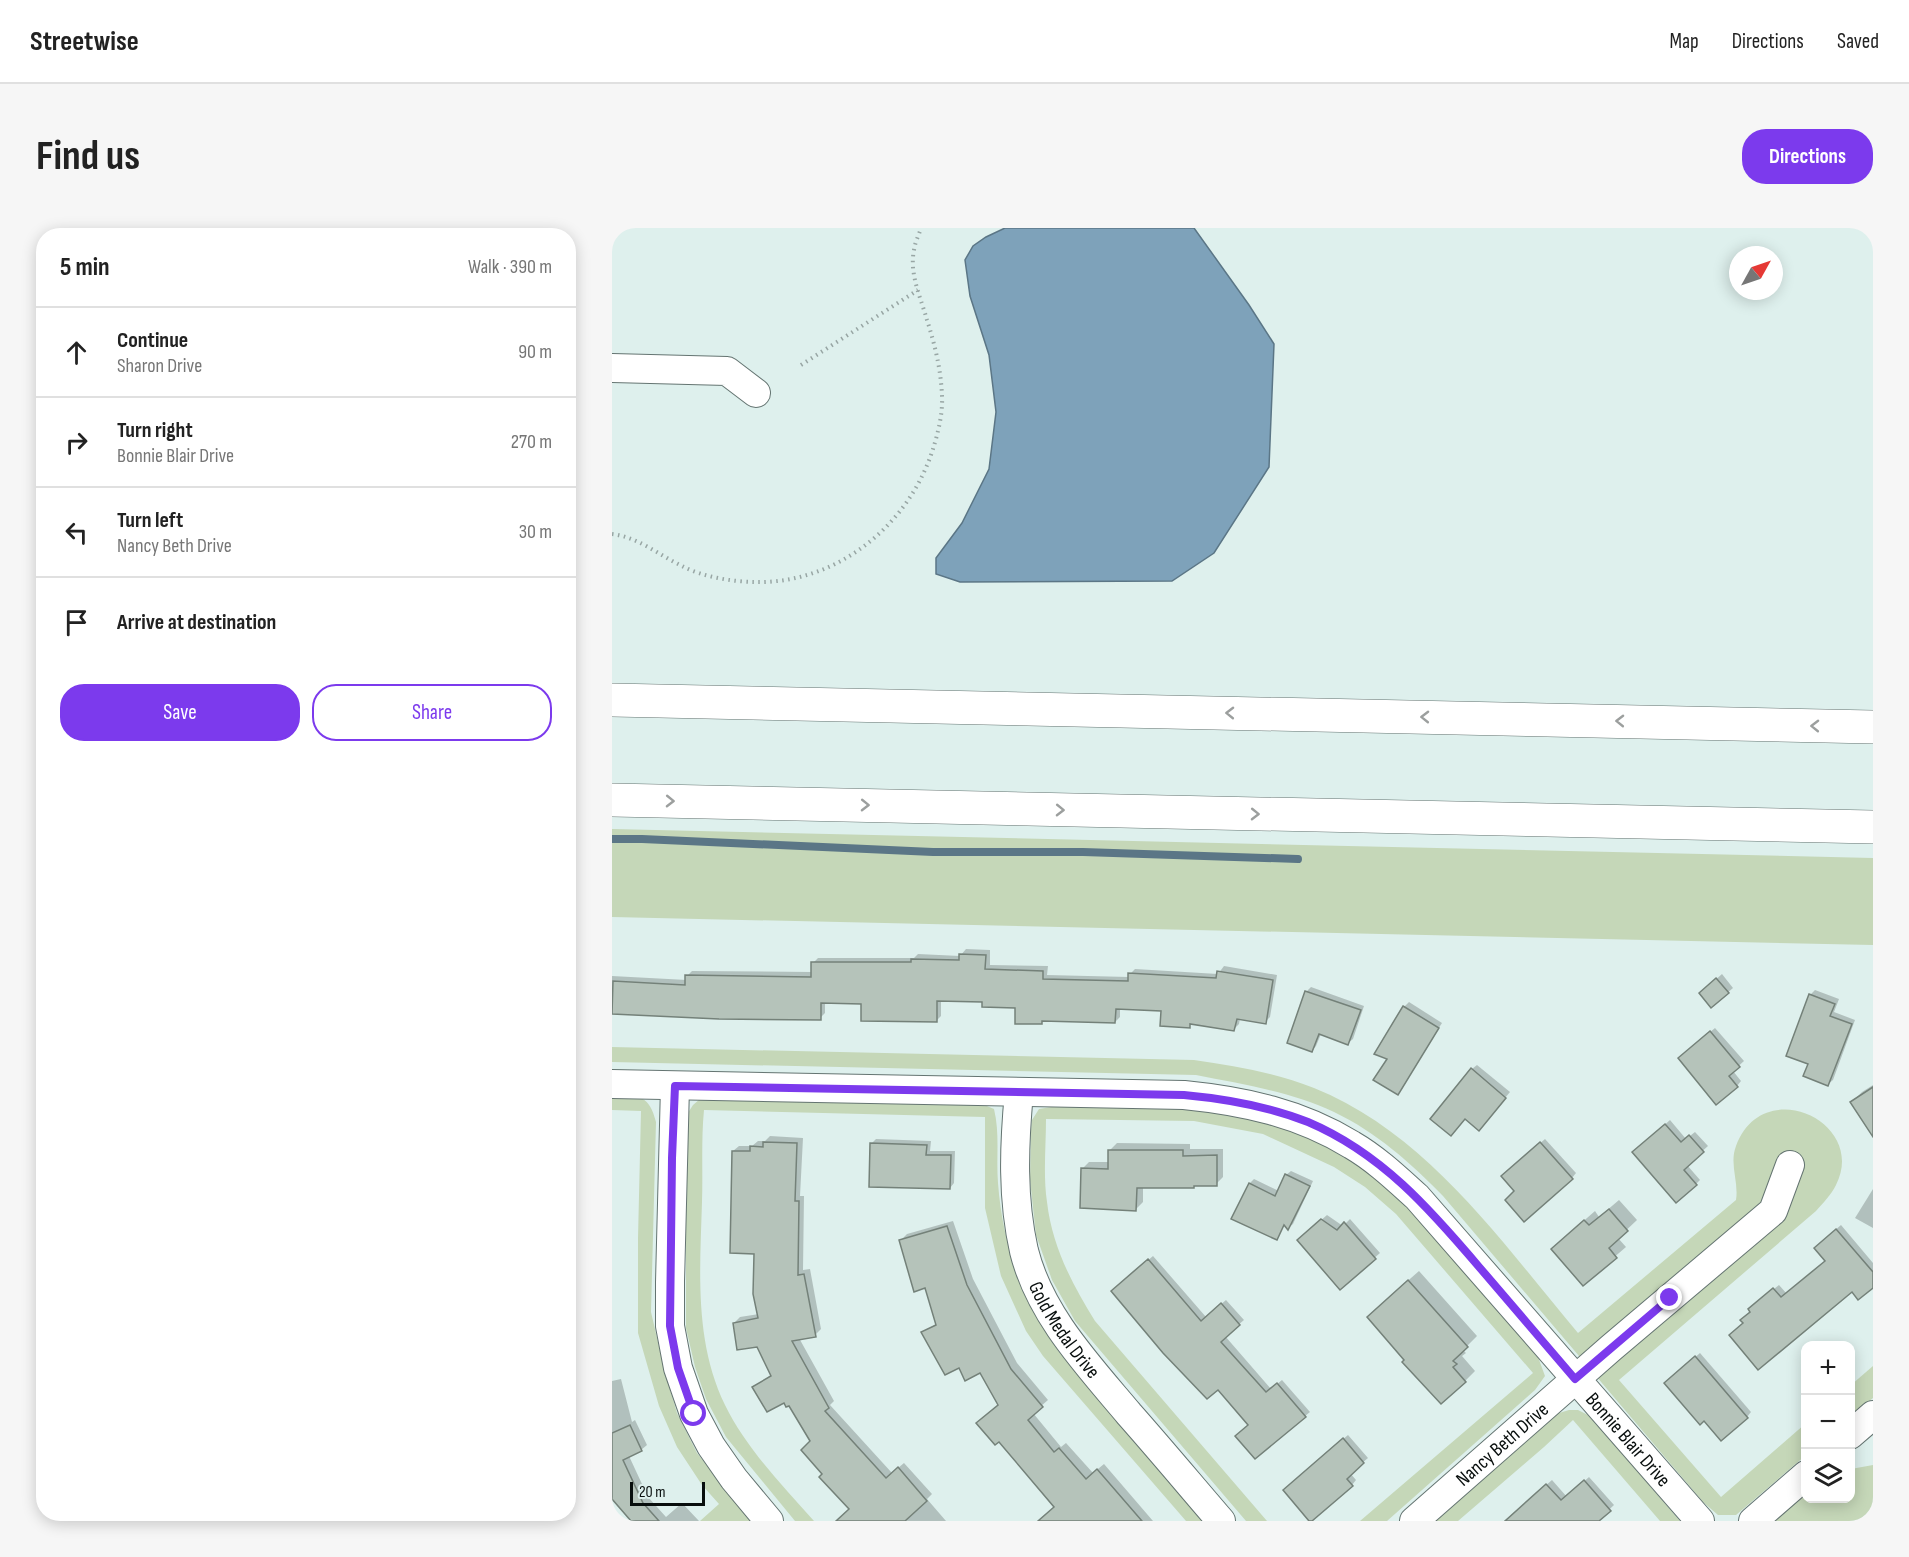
<!DOCTYPE html>
<html lang="en">
<head>
<meta charset="utf-8">
<style>
	:root { --surface:#fff; --page:#f6f6f6; --text:#222; --muted:#767676; --line:#e0e0e0; --accent:#7c3aed }
	body { margin:0; font-family:"Sofia Sans Condensed",sans-serif; background:var(--page); color:var(--text) }
	.controls { position:absolute; right:18px; bottom:18px; display:grid; overflow:hidden; border-radius:12px; box-shadow:0 3px 15px #0003 }
	.controls button { width:54px; height:54px; display:grid; place-items:center; padding:0; border:0; border-bottom:2px solid var(--line); background:var(--surface); color:var(--text); font:30px sans-serif }
	.compass { position:absolute; left:1117px; top:18px; width:54px; height:54px; border-radius:50%; background:var(--surface); box-shadow:0 3px 15px #0003; rotate:50deg }
	.scale { position:absolute; left:18px; bottom:15px; width:75px; box-sizing:border-box; padding-left:6px; border:3px solid #080e0d; border-top:0; font-size:16px; line-height:21px; white-space:nowrap; color:#080e0d; -webkit-text-stroke:4px #def0ed; paint-order:stroke }
	.stop { position:absolute; width:18px; height:18px; margin:-14px; border:4px solid #7c3aed; border-radius:50%; background:#fff }
	.stop.end { background:#7c3aed; border-color:#fff; box-shadow:0 2px 6px #0008 }
	.list { margin:0; padding:0; list-style:none }
	h2 { display:flex; justify-content:space-between; align-items:center; height:78px; margin:0; padding:0 24px; font-size:26px }
	h2 small { font-size:20px; font-weight:400; color:var(--muted) }
	.list li { display:grid; grid-template-columns:39px 1fr auto; gap:18px; align-items:center; box-sizing:border-box; height:90px; padding:0 24px; border-top:2px solid var(--line) }
	.list b { display:block; font-size:22px; white-space:nowrap }
	.list p { margin:0; font-size:20px; white-space:nowrap; color:var(--muted) }
	.list em { font-size:20px; font-style:normal; color:var(--muted) }
	.actions { display:flex; gap:12px; padding:18px 24px }
	.actions a { flex:1; padding:14px 0; border:2px solid var(--accent); border-radius:24px; text-align:center; font-size:21px; color:var(--accent) }
	.actions .main { background:var(--accent); color:#fff }
	.icon { flex:none; width:33px; height:33px; fill:none; stroke:currentColor; stroke-width:2; stroke-linecap:round; stroke-linejoin:round }
	.map { position:relative; flex:none; width:1261px; height:1293px; overflow:hidden; border-radius:24px }
	header { display:flex; align-items:center; gap:36px; box-sizing:border-box; height:84px; padding:0 30px; background:var(--surface); border-bottom:2px solid var(--line) }
	header strong { font-size:28px }
	nav { display:flex; gap:33px; margin-inline-start:auto; font-size:21px }
	.intro { display:flex; align-items:center; justify-content:space-between; box-sizing:border-box; height:144px; padding:0 36px }
	h1 { margin:0; font-size:42px }
	.button { padding:15px 27px; border-radius:24px; background:var(--accent); color:#fff; font-size:21px; font-weight:700 }
	main { display:flex; gap:36px; padding:0 36px }
	aside { flex:1; background:var(--surface); border-radius:24px; box-shadow:0 3px 15px #0003 }
	.map>svg:first-child { display:block }
	.grass { fill:#c5d7b8 }
	.water { fill:#7ea2ba; stroke:#5b7686; stroke-width:1.5 }
	.shadow { fill:#0003 }
	.lines { fill:none; stroke-linecap:round; stroke-linejoin:round }
	.stream { stroke:#5b7686; stroke-width:8 }
	.building { fill:#b5c3ba; stroke:#748179; stroke-width:1.5 }
	.street-casing { stroke:#647471; stroke-width:30 }
	.highway-casing { stroke:#647471; stroke-width:34 }
	.path { stroke:#98a6a4; stroke-width:4; stroke-dasharray:1.5 4.5; stroke-linecap:butt }
	.street { stroke:#fff; stroke-width:28 }
	.highway { stroke:#fff; stroke-width:33 }
	.oneway { stroke:#9c9f9e }
	.route { stroke:#7c3aed; stroke-width:8 }
	.labels { text-anchor:middle; stroke-width:4.5; stroke-linejoin:round; paint-order:stroke }
	.street-label { font-size:20px; fill:#080e0d; stroke:#def0ed }
</style>
</head>
<body>
<header>
<strong>Streetwise</strong>
<nav><a>Map</a><a>Directions</a><a>Saved</a></nav>
</header>
<div class="intro"><h1>Find us</h1><a class="button">Directions</a></div>
<main>
<aside>
<h2>5 min<small>Walk · 390 m</small></h2>
<ul class="list">
<li><svg class="icon" aria-label="ahead" viewBox="0 0 24 24"><path d="M12 20V5M6 11l6-6 6 6"/></svg><div><b>Continue</b><p>Sharon Drive</p></div><em>90 m</em></li>
<li><svg class="icon" aria-label="right" viewBox="0 0 24 24"><path d="M7 20v-9h11M14 6l5 5-5 5"/></svg><div><b>Turn right</b><p>Bonnie Blair Drive</p></div><em>270 m</em></li>
<li><svg class="icon" aria-label="left" viewBox="0 0 24 24"><path d="M17 20v-9H6M10 6l-5 5 5 5"/></svg><div><b>Turn left</b><p>Nancy Beth Drive</p></div><em>30 m</em></li>
<li><svg class="icon" aria-label="arrive" viewBox="0 0 24 24"><path d="M6 21V4h12l-3 4 3 4H6"/></svg><div><b>Arrive at destination</b></div></li>
</ul>
<div class="actions"><a class="main">Save</a><a>Share</a></div>
</aside>
<div class="map">
<svg width="1261" height="1293" viewBox="0 0 1261 1293">
	<rect width="100%" height="100%" fill="#def0ed"/>
	<!-- grass -->
	<g class="grass">
		<polygon points="0,601 1261,630 1261,717 0,689"/>
		<path d="M0,819l582,13c41,6 82,13 120,28 114,46 188,155 264,245l158,-133c3,-18 -7,-36 0,-54 27,-73 132,-24 100,39 -5,10 -13,18 -20,26l-197,169 102,117 84,-73v32l-69,59h-18l-15,-13 -260,-306c-32,-33 -67,-64 -109,-84 -43,-20 -92,-28 -138,-37l-584,-13z"/>
		<path d="M0,867c26,0 37,-1 44,27l-5,190 13,56 13,45 20,40 55,68h-52l19,-17 -17,-19 -25,-38 -18,-41 -21,-73v-95l3,-127 -29,-1z"/>
		<path d="M88,871l275,2 19,8c6,25 2,49 4,74 5,66 25,114 61,169l146,169h-19l-143,-165 -17,-25 -25,-55 -16,-68v-91l-281,-7c-3,30 -1,62 -2,92 -2,68 -8,139 23,203 21,43 57,80 89,116h-19l-69,-84 -20,-38 -11,-32 -9,-39v-212l7,-11z"/>
		<path d="M445,878h140l67,13 51,20 45,26 45,36 133,156 7,19 -10,14 -148,131h-27l173,-148 -137,-159 -31,-27 -31,-20 -71,-33 -69,-13 -148,-2c0,27 -3,56 1,83 5,44 25,82 48,119l172,200h-21l-171,-200 -23,-41 -16,-45 -6,-55 1,-50 1,-10 7,-11z"/>
		<polygon points="1261,1138 1261,1170 1239,1189 1239,1157"/>
		<polygon points="957,1182 966,1182 978,1188 1068,1293 1048,1293 961,1192 932,1219 846,1293 818,1293 944,1186"/>
		<polygon points="1261,1237 1261,1293 1158,1293 1193,1262 1194,1270 1238,1270 1239,1241"/>
	</g>
	<!-- water -->
	<polygon class="water" points="393,0 582,0 637,77 662,116 657,239 602,325 560,353 348,354 324,346 324,330 350,295 377,241 384,184 377,127 358,68 353,32 361,18 374,9"/>
	<!-- shadow -->
	<g class="shadow">
		<polygon points="354,721 378,722 378,737 436,738 435,747 517,749 518,746 523,741 606,746 612,738 665,747 658,789 653,794 628,790 627,796 622,801 581,795 577,798 550,782 508,779 508,789 503,794 432,792 429,795 404,779 371,773 329,772 329,788 324,793 251,774 213,774 213,785 208,790 107,789 0,785 0,748 75,752 75,748 80,743 201,744 201,735 206,730 302,730 306,726 348,728"/>
		<polygon points="1110,746 1121,760 1100,778 1093,761"/>
		<polygon points="699,759 752,778 741,811 736,815 709,806 704,818 700,823 677,814 695,763"/>
		<polygon points="1203,762 1227,771 1222,784 1243,792 1221,852 1216,856 1197,835 1198,767"/>
		<polygon points="797,774 830,795 785,865 777,830 792,779"/>
		<polygon points="1103,800 1132,833 1121,843 1129,853 1125,858 1072,826"/>
		<polygon points="865,837 898,864 871,896 860,841"/>
		<polygon points="1261,857 1261,899 1258,901 1240,874 1250,864"/>
		<polygon points="1058,892 1074,911 1083,904 1096,918 1075,937 1088,952 1084,956 1027,920"/>
		<polygon points="158,908 191,910 188,968 192,968 191,1042 198,1041 209,1101 203,1107 187,1110 222,1173 218,1177 280,1245 292,1235 320,1266 315,1271 334,1293 246,1293 239,1281 212,1246 200,1213 178,1176 142,1159 160,1146 146,1117 122,1095 128,1089 147,1086 143,1024 121,923 127,918 140,918 146,913 153,913"/>
		<polygon points="264,911 319,913 318,923 343,923 342,955 338,960 260,915"/>
		<polygon points="933,911 964,945 960,950 895,944"/>
		<polygon points="505,915 578,916 578,921 611,921 611,949 604,956 531,958 531,974 524,981 470,941 477,934 497,934 498,922"/>
		<polygon points="679,943 701,953 681,996 676,1000 673,996 664,1011 621,990 638,955 642,951 667,963 674,947"/>
		<polygon points="1261,961 1261,1000 1243,990"/>
		<polygon points="1007,972 1025,992 1006,1010 1014,1019 971,1056 951,1011 983,983 987,989"/>
		<polygon points="715,987 731,998 738,991 768,1025 728,1060 691,1008"/>
		<polygon points="341,993 361,1051 405,1135 436,1172 421,1185 449,1219 454,1215 481,1245 492,1236 541,1293 444,1293 444,1278 387,1212 387,1176 368,1143 347,1138 311,1105 325,1095 314,1059 288,1013 295,1006"/>
		<polygon points="1229,997 1261,1035 1261,1058 1247,1070 1240,1062 1132,1095 1142,1077 1167,1057 1175,1066 1214,1033 1208,1015"/>
		<polygon points="541,1028 594,1089 614,1072 632,1092 613,1108 659,1161 670,1152 698,1184 643,1229 638,1196 606,1160 505,1059"/>
		<polygon points="807,1043 865,1108 851,1122 854,1125 850,1128 863,1143 853,1153 766,1079"/>
		<polygon points="1088,1125 1139,1184 1135,1189 1093,1191 1058,1151"/>
		<polygon points="9,1151 20,1194 23,1192 35,1217 29,1222 17,1228 36,1269 54,1289 70,1275 87,1293 21,1293 0,1268 0,1153"/>
		<polygon points="736,1207 756,1230 738,1245 744,1252 740,1257 677,1258"/>
		<polygon points="977,1249 1002,1277 985,1293 892,1293 940,1252 955,1269"/>
	</g>
	<g class="lines">
		<!-- stream -->
		<polyline class="stream" points="0,611 30,611 321,624 471,624 686,631"/>
	</g>
	<!-- building -->
	<g class="building">
		<polygon points="347,726 374,727 373,741 431,743 431,751 516,753 516,745 604,750 605,743 661,752 654,796 625,791 622,803 578,796 578,800 548,798 549,783 504,781 503,795 430,793 430,796 403,796 403,780 370,779 370,774 325,773 325,794 249,793 249,776 209,775 209,792 107,791 0,786 1,753 73,757 73,747 199,749 199,734 299,734 299,731 347,732"/>
		<polygon points="1104,750 1117,765 1099,780 1087,765"/>
		<polygon points="693,763 749,782 736,817 707,806 700,824 675,815"/>
		<polygon points="1197,766 1223,776 1218,788 1240,796 1216,858 1191,848 1196,836 1174,828"/>
		<polygon points="791,778 827,800 786,867 761,852 775,831 762,826"/>
		<polygon points="1098,803 1128,839 1117,848 1126,859 1104,877 1066,830"/>
		<polygon points="859,840 894,870 867,903 853,891 839,908 818,891"/>
		<polygon points="1261,859 1261,909 1238,874"/>
		<polygon points="1053,896 1069,914 1077,907 1092,924 1072,942 1085,957 1064,975 1020,924"/>
		<polygon points="151,914 185,915 183,973 187,973 186,1047 192,1046 204,1109 180,1113 217,1180 213,1183 274,1250 286,1239 315,1273 293,1293 224,1293 237,1281 207,1249 210,1246 189,1222 198,1213 177,1178 174,1179 172,1175 155,1184 140,1159 159,1148 145,1119 125,1122 121,1095 146,1090 141,1066 142,1026 118,1025 120,923 138,923 138,918 151,919"/>
		<polygon points="928,914 961,951 912,994 893,972 902,963 889,948"/>
		<polygon points="258,915 315,917 314,927 339,927 338,961 257,959"/>
		<polygon points="496,922 571,922 571,928 605,927 605,958 582,958 582,960 525,960 524,983 468,980 469,940 496,941"/>
		<polygon points="673,946 698,958 676,1002 672,997 665,1012 619,991 637,955 663,968"/>
		<polygon points="997,981 1016,1003 997,1020 1005,1030 971,1058 939,1021 972,992 977,997"/>
		<polygon points="709,991 725,1002 732,994 764,1031 728,1062 685,1012"/>
		<polygon points="335,998 355,1057 399,1141 431,1179 416,1192 442,1224 447,1220 474,1251 485,1241 530,1293 426,1293 442,1279 387,1214 383,1217 364,1195 386,1177 368,1145 353,1153 347,1140 333,1147 309,1104 324,1097 313,1060 302,1064 287,1012"/>
		<polygon points="1224,1001 1261,1044 1261,1060 1246,1072 1240,1064 1146,1142 1117,1107 1131,1095 1128,1092 1138,1084 1136,1081 1161,1060 1169,1069 1213,1033 1202,1020"/>
		<polygon points="536,1031 589,1093 609,1075 628,1097 609,1114 654,1164 665,1155 694,1189 643,1231 623,1208 636,1197 606,1162 595,1171 551,1125 499,1063"/>
		<polygon points="796,1052 856,1119 841,1133 845,1136 841,1139 854,1154 829,1176 790,1134 792,1132 755,1089"/>
		<polygon points="1083,1128 1136,1190 1109,1213 1092,1193 1088,1197 1052,1155"/>
		<polygon points="18,1197 30,1223 11,1232 31,1275 47,1293 19,1293 0,1271 0,1205"/>
		<polygon points="731,1210 752,1235 735,1251 741,1258 700,1293 697,1293 671,1262"/>
		<polygon points="972,1252 999,1283 987,1293 893,1293 934,1256 949,1272"/>
	</g>
	<g class="lines">
		<defs>
			<g id="street">
				<polyline points="0,140 115,143 144,165"/>
				<path id="s1" d="M0,856l572,11c60,6 116,18 168,50 24,14 44,33 65,52l283,324"/>
				<polyline points="63,858 58,1054 58,1098 66,1140 82,1186 99,1218 122,1251 157,1293"/>
				<path id="s2" d="M407,864c-5,54 -7,106 5,159 16,64 64,114 105,163 31,35 61,71 92,107"/>
				<polyline points="1238,1207 1261,1187"/>
				<path id="s3" d="M802,1293l197,-173 162,-137 17,-46"/>
				<polyline points="1141,1293 1194,1247"/>
			</g>
			<g id="highway">
				<polyline points="0,472 1261,499"/>
				<polyline points="0,572 1261,599"/>
			</g>
		</defs>
		<!-- street casing -->
		<use href="#street" class="street-casing"/>
		<!-- highway casing -->
		<use href="#highway" class="highway-casing"/>
		<!-- path -->
		<g class="path">
			<polyline points="189,137 306,62"/>
			<path d="M0,306c26,3 47,21 70,32 21,11 51,16 75,16 81,1 152,-57 176,-133 5,-16 10,-36 9,-53 -1,-26 -7,-51 -15,-76 -6,-22 -18,-46 -13,-70 1,-8 5,-15 7,-22"/>
		</g>
		<!-- street -->
		<use href="#street" class="street"/>
		<!-- highway -->
		<use href="#highway" class="highway"/>
	</g>
	<!-- one-way arrows -->
	<defs><path id="oneway-chevron" d="M-2-3.5L2.5 0L-2 3.5" fill="none" stroke-width="1.6" stroke-linecap="round" stroke-linejoin="round" transform="scale(1.5)"/></defs>
	<g class="oneway">
		<use href="#oneway-chevron" transform="translate(618 485) rotate(-179)"/>
		<use href="#oneway-chevron" transform="translate(813 489) rotate(-179)"/>
		<use href="#oneway-chevron" transform="translate(1008 493) rotate(-179)"/>
		<use href="#oneway-chevron" transform="translate(1203 498) rotate(-179)"/>
		<use href="#oneway-chevron" transform="translate(58 573) rotate(1)"/>
		<use href="#oneway-chevron" transform="translate(253 577) rotate(1)"/>
		<use href="#oneway-chevron" transform="translate(448 582) rotate(1)"/>
		<use href="#oneway-chevron" transform="translate(643 586) rotate(1)"/>
	</g>
	<g class="lines">
		<!-- route -->
		<path class="route" d="M82,1186l-16,-46 -8,-42 2,-168 3,-72 509,9c43,4 84,11 124,27 73,31 122,87 172,146 32,37 63,74 95,111l95,-81"/>
	</g>
	<g class="labels">
		<!-- street labels -->
		<g class="street-label">
			<text dy="7" stroke="none"><textPath href="#s2" startOffset="249">Gold Medal Drive</textPath></text>
			<text dy="7" stroke="none"><textPath href="#s1" startOffset="1154">Bonnie Blair Drive</textPath></text>
			<text dy="7" stroke="none"><textPath href="#s3" startOffset="117">Nancy Beth Drive</textPath></text>
		</g>
	</g>
</svg>
<div class="controls">
<button>+</button>
<button>−</button>
<button><svg class="icon" aria-label="layers" viewBox="0 0 24 24"><path d="M12 4l9 5-9 5-9-5zM3 14l9 5 9-5"/></svg></button>
</div>
<svg class="compass" viewBox="-18 -18 36 36"><path d="M0-13l5 13h-10z" fill="#e53935"/><path d="M0 13l5-13h-10z" fill="#767676"/></svg>
<div class="scale">20 m</div>
<div class="stop" style="left:82px;top:1186px"></div>
<div class="stop end" style="left:1058px;top:1070px"></div>
</div>
</main>
</body>
</html>
